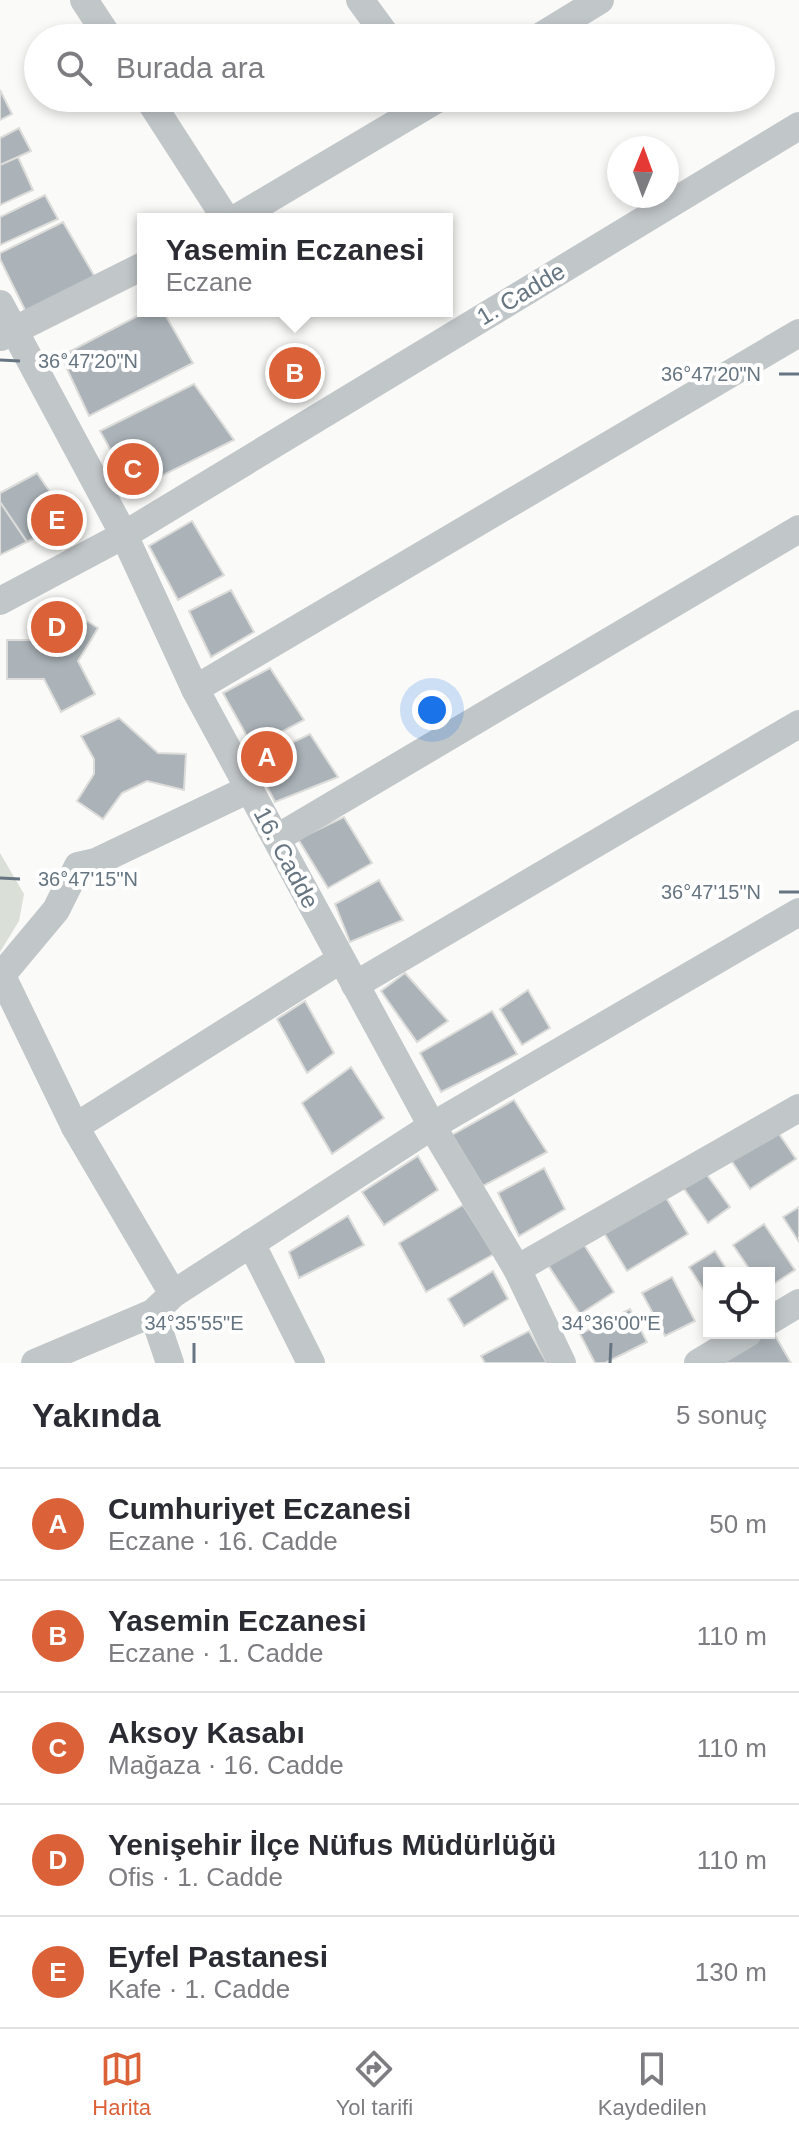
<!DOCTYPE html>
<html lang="tr">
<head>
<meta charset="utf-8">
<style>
	:root { --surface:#fff; --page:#f2f2f3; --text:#2b2b33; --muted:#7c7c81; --line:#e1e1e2; --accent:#da6138 }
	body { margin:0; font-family:Arial,sans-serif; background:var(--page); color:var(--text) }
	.controls { position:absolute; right:24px; bottom:24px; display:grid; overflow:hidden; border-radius:0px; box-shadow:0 4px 12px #0003 }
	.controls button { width:72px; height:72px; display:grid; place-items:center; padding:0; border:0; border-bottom:2px solid var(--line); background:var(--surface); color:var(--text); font:40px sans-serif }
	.compass { position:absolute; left:607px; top:136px; width:72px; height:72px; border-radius:50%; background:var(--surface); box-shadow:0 4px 12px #0003; rotate:1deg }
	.you { position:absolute; left:432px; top:710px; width:28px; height:28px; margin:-20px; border:6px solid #fff; border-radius:50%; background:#1a73e8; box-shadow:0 0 0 12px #1a73e833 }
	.badge { display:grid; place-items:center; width:52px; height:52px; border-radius:50%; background:var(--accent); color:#fff; font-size:26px; font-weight:700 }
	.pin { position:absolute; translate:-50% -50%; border:4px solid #fff; box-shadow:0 2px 8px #0006 }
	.popup { position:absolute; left:137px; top:213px; width:316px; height:104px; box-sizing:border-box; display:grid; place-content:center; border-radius:0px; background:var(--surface); filter:drop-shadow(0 2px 6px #0005); font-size:26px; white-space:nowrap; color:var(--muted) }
	.popup b { font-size:30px; color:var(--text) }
	.popup::after { content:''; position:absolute; left:50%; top:100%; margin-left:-16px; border:16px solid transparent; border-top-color:var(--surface) }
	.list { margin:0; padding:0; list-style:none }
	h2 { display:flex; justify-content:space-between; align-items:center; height:104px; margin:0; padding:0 32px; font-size:34px }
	h2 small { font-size:26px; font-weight:400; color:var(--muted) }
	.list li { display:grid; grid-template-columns:52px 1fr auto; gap:24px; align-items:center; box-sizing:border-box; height:112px; padding:0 32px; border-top:2px solid var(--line) }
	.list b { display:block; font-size:30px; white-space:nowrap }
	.list p { margin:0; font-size:26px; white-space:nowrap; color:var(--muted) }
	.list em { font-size:26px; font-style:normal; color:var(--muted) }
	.icon { flex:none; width:44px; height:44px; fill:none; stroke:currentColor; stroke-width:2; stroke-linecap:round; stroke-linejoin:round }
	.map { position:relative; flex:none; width:799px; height:1363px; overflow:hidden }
	.search { position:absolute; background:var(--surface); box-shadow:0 4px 12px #0003; left:24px; right:24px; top:24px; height:88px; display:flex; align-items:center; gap:20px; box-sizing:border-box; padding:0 28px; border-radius:44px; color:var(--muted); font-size:30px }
	.sheet { height:664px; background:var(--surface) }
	nav { display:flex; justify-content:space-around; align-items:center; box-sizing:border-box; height:112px; border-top:2px solid var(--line); background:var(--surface); font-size:22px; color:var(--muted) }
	nav a { display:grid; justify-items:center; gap:4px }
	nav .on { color:var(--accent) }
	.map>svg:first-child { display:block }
	.green { fill:#dadfd7 }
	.building { fill:#abb3b8; stroke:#dcdcda; stroke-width:2 }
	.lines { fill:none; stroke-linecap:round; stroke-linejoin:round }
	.minor { stroke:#c1c6c9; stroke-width:28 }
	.ticks { fill:none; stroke:#667581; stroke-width:3 }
	.labels { text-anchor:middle; stroke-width:8; stroke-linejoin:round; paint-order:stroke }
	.street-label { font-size:24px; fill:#667581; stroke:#fff }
	.ticks-label { font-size:20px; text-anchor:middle; fill:#667581; stroke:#fff; stroke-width:8; stroke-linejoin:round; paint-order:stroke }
</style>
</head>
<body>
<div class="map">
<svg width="799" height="1363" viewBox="0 0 799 1363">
	<rect width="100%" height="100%" fill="#fafaf8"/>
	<!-- green -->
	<polygon class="green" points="0,853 24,894 19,921 0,952"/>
	<!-- building -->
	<g class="building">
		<polygon points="0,90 12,114 0,120"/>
		<polygon points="19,128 31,151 0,165 0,138"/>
		<polygon points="18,157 33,190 0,205 0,165"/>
		<polygon points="45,195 58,219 0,245 0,217"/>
		<polygon points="63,222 95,277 27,314 0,259 0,253"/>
		<polygon points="147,311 163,311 193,363 89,416 61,356"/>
		<polygon points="194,384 234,440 133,490 100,431"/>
		<polygon points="37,473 69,520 27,542 0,502 0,493"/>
		<polygon points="0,502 27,542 0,555"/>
		<polygon points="192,521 224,575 178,600 149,546"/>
		<polygon points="231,590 254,632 211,657 189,611"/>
		<polygon points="65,608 98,628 78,661 95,694 61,712 44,679 7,679 7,640 46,640"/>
		<polygon points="270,668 304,720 253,747 223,693"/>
		<polygon points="119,718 158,753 186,754 184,790 147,781 122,793 103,819 77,801 94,774 94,759 81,736"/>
		<polygon points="310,734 338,777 275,802 254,761"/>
		<polygon points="344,817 372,863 328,888 298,839"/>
		<polygon points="379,880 403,920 350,942 335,904"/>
		<polygon points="405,973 448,1021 417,1042 381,991"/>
		<polygon points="528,990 550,1028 522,1045 500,1009"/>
		<polygon points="305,1001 334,1053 307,1073 277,1019"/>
		<polygon points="492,1011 517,1054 441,1092 420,1053"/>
		<polygon points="351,1067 384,1118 332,1154 302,1103"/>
		<polygon points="514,1100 547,1152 483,1186 452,1135"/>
		<polygon points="773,1125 796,1159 750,1189 727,1154"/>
		<polygon points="418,1156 438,1190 384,1225 362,1192"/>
		<polygon points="544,1168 565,1209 519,1236 498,1193"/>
		<polygon points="702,1168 730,1207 708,1223 680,1183"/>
		<polygon points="662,1191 688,1234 627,1271 601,1228"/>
		<polygon points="463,1205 494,1254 426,1292 399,1243"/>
		<polygon points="799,1207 799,1242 783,1217"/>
		<polygon points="348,1216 364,1245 299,1278 289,1252"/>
		<polygon points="764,1224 795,1270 769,1287 769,1273 752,1273 733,1245"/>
		<polygon points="583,1243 614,1292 580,1314 548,1265"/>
		<polygon points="715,1251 729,1273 709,1273 709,1298 689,1267"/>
		<polygon points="493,1271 508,1299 464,1326 448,1299"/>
		<polygon points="672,1277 695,1321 665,1336 642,1293"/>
		<polygon points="630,1309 647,1342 605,1363 595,1363 580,1334"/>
		<polygon points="772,1330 791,1363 717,1363"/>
		<polygon points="529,1331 547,1363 485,1363 481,1356"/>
	</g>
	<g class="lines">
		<!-- minor -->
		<g class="minor">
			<polyline points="84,0 109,38"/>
			<polyline points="360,0 388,38"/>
			<polyline points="538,38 600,0"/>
			<polyline points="148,98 226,219"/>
			<polyline points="235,219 439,98"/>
			<polyline points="0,304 124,535 195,689 432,1126 517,1269 562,1363"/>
			<polyline points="1,337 143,266"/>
			<polyline points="0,601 124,535 799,126"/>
			<polyline points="195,689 799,333"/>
			<polyline points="277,838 799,529"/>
			<polyline points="2,976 75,1127 173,1294"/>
			<polyline points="0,977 56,910 78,866 96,862 249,789"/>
			<polyline points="355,985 799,724"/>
			<polyline points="75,1127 340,960"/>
			<polyline points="251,1243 311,1363"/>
			<polyline points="517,1269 799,1108"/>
			<polyline points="153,1313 170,1363"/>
			<polyline points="769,1321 799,1303"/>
			<polyline points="35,1363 153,1313 173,1294 432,1126 799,912"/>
			<polyline points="698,1363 748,1333"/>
		</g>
	</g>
	<!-- ticks -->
	<path class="ticks" d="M0,360l20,1M779,374h20M0,878l20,1M779,892h20M194,1363v-20M610,1363l1,-20"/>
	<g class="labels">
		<!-- street labels -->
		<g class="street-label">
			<text transform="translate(521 294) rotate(-31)" y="8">1. Cadde</text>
			<text transform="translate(286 858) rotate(62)" y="8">16. Cadde</text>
		</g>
	</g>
	<g class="ticks-label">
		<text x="88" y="368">36°47'20"N</text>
		<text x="711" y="381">36°47'20"N</text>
		<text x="88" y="886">36°47'15"N</text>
		<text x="711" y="899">36°47'15"N</text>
		<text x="194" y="1330">34°35'55"E</text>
		<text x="611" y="1330">34°36'00"E</text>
	</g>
</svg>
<div class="controls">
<button><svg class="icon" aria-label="locate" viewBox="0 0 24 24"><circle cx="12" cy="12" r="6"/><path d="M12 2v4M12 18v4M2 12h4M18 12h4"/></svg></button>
</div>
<svg class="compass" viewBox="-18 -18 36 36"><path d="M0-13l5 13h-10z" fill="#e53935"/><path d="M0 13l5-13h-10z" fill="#7c7c81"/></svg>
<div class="you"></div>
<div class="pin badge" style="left:267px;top:757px">A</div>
<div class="pin badge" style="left:295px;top:373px">B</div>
<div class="popup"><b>Yasemin Eczanesi</b>Eczane</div>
<div class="pin badge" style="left:133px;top:469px">C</div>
<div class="pin badge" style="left:57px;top:627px">D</div>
<div class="pin badge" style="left:57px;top:520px">E</div>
<div class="search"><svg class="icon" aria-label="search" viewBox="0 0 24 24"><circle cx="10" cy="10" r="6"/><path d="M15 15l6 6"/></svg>Burada ara</div>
</div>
<section class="sheet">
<h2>Yakında<small>5 sonuç</small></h2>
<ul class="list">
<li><span class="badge">A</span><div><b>Cumhuriyet Eczanesi</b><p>Eczane · 16. Cadde</p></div><em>50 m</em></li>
<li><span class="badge">B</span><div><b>Yasemin Eczanesi</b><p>Eczane · 1. Cadde</p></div><em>110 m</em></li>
<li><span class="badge">C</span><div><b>Aksoy Kasabı</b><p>Mağaza · 16. Cadde</p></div><em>110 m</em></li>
<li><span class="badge">D</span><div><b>Yenişehir İlçe Nüfus Müdürlüğü</b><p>Ofis · 1. Cadde</p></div><em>110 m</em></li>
<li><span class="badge">E</span><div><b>Eyfel Pastanesi</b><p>Kafe · 1. Cadde</p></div><em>130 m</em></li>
</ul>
</section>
<nav>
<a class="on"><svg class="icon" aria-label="map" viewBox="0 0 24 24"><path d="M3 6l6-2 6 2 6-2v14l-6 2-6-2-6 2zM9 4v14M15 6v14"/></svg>Harita</a>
<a><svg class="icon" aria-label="directions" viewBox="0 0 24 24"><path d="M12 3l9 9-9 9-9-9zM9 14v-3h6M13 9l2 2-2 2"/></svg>Yol tarifi</a>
<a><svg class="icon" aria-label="saved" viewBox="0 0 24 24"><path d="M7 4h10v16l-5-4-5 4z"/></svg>Kaydedilen</a>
</nav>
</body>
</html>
